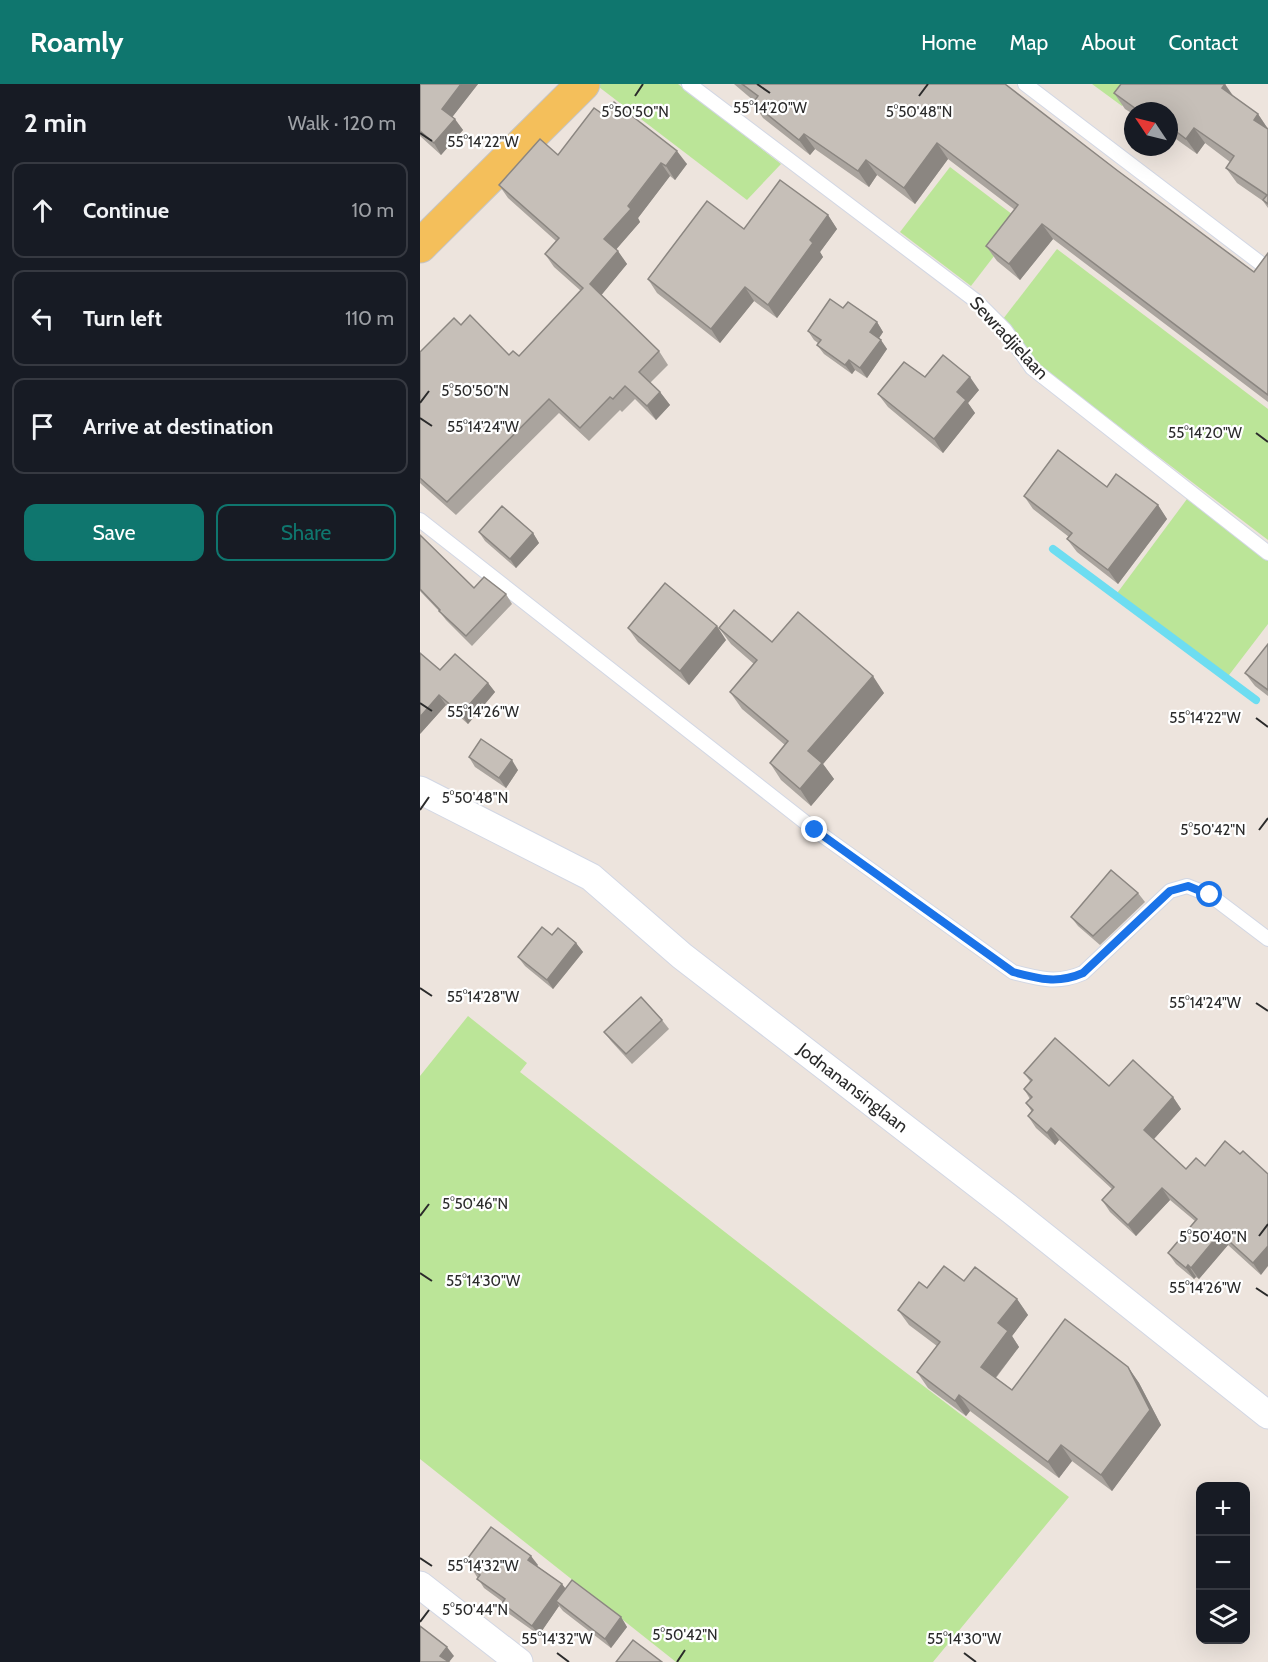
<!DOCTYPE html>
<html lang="en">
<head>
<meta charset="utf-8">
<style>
	:root { --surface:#171b24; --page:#20242c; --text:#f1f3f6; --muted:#9ea1a6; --line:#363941; --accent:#0f766e }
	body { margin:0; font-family:Cabin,sans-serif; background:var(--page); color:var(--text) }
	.controls { position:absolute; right:18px; bottom:18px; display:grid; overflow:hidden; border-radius:12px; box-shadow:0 6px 24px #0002 }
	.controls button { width:54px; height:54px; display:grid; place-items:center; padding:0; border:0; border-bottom:2px solid var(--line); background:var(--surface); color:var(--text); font:30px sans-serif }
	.compass { position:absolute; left:704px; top:18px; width:54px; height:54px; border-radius:50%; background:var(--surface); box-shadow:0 6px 24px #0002; rotate:305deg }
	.stop { position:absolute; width:18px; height:18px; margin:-14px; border:4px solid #1a73e8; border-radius:50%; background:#fff }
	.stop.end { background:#1a73e8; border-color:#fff; box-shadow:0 2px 6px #0008 }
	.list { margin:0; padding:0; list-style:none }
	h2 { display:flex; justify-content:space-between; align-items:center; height:78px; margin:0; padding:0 24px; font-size:26px }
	h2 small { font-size:20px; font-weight:400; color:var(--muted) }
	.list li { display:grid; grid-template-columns:39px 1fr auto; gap:18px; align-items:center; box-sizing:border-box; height:96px; margin:0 12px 12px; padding:0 12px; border:2px solid var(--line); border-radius:12px }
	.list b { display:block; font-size:22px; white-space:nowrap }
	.list em { font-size:20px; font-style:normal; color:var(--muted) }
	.actions { display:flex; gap:12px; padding:18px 24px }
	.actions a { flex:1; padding:14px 0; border:2px solid var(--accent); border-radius:12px; text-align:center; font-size:21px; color:var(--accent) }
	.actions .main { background:var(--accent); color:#fff }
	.icon { flex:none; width:33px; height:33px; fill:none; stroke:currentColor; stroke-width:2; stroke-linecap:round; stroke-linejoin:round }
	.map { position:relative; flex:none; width:848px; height:1578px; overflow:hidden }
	header { display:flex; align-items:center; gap:36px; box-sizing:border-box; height:84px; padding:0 30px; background:var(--accent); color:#fff }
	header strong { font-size:28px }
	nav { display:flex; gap:33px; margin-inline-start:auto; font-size:21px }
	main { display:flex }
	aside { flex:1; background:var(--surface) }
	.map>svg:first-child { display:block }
	.grass { fill:#bbe598 }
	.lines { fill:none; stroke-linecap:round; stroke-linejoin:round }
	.stream { stroke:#6dddf1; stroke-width:8 }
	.lane-casing { stroke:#d2d7e4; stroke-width:16 }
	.street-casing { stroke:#d2d7e4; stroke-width:29 }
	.primary-casing { stroke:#c4c4c4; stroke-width:35 }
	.lane { stroke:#fff; stroke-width:14 }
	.street { stroke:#fff; stroke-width:27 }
	.primary { stroke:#f4bf5b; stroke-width:33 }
	.wall { fill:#aaa49e }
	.shaded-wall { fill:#8b8681 }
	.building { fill:#c6bfb8; stroke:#8b8681; stroke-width:1.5 }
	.route { stroke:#1a73e8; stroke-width:8 }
	.ticks { fill:none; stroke:#2b2b2b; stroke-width:2 }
	.labels { text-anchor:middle; stroke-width:4.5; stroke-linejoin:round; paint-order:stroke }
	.street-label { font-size:18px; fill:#2b2b2b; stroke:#fff }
	.ticks-label { font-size:15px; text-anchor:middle; fill:#2b2b2b; stroke:#fff; stroke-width:4.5; stroke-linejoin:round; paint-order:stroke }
</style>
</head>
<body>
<header>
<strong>Roamly</strong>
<nav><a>Home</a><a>Map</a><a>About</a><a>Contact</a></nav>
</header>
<main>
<aside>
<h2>2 min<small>Walk · 120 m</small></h2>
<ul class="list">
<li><svg class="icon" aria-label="ahead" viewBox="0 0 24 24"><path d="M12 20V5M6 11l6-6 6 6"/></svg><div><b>Continue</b></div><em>10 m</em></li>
<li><svg class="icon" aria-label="left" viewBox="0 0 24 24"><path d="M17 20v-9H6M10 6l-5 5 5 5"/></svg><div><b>Turn left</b></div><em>110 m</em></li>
<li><svg class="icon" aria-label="arrive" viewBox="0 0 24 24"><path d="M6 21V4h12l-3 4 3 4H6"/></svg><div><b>Arrive at destination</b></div></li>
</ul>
<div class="actions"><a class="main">Save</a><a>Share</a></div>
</aside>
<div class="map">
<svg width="848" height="1578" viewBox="0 0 848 1578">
	<rect width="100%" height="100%" fill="#ede4dd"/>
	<!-- grass -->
	<g class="grass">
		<polygon points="175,0 258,0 361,80 327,116"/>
		<polygon points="672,0 718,0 702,22"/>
		<polygon points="530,83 601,137 551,202 480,148"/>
		<polygon points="637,165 848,325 848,456 617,280 583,235"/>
		<polygon points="767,415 848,477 848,540 806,595 695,512"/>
		<polygon points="48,932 107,979 100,988 455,1265 649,1413 513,1578 256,1578 0,1375 0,992"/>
	</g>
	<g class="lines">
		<!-- stream -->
		<polyline class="stream" points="633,465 836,616"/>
		<defs>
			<g id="lane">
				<polyline points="269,0 556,217 585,246 612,284 848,469"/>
				<polyline points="605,0 848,185"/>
				<path d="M0,436l395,310 198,142c26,7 45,12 70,1l87,-82 17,-5 23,9 58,44"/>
			</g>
			<g id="street">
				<path id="s1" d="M0,706l171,87 91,79 329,254 257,205"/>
				<polyline points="0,1501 99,1578"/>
			</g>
			<polyline id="primary" points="0,162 163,0"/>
		</defs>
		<!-- lane casing -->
		<use href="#lane" class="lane-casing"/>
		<!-- street casing -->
		<use href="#street" class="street-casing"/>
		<!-- primary casing -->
		<use href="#primary" class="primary-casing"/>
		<!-- lane -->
		<use href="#lane" class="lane"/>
		<!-- street -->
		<use href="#street" class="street"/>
		<!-- primary -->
		<use href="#primary" class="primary"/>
	</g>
	<!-- wall -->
	<g class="wall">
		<polygon points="0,0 58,0 32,33 43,46 21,71 0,52"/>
		<polygon points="314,0 585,0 698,87 834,188 848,169 848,318 633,155 600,196 577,177 566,162 595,126 528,75 495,120 457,91 449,103 395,65 390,71 343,34 333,19 334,17"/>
		<polygon points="694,9 814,13 838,30 848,45 848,124 843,117 817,99 806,84 810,78 785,59 777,70 749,50 749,27 713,27 713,30 705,25"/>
		<polygon points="184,31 267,80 255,96 250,92 218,134 220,138 196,165 207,180 181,211 239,267 248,281 230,299 240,308 250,321 236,336 215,315 202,328 200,326 169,357 139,329 36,431 0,399 0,268 41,241 89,271 99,272 161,207 134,183 125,170 136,157 88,114 79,101 138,71"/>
		<polygon points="408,131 417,145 400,168 403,173 357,234 334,217 300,259 237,209 228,195 324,145"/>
		<polygon points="423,224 457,238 463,248 459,254 467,265 447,294 435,286 432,290 404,270 397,261 398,259 394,256 388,247"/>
		<polygon points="505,293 559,306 548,319 555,329 523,369 468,323 458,310"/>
		<polygon points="687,403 738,421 747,435 698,500 657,468 647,455 649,453 613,425 604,412"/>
		<polygon points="59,448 113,449 119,459 96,484 65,457"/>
		<polygon points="0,451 54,504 86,510 92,520 52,562 26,536 19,527 0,507"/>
		<polygon points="208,544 306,556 269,601 218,558"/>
		<polygon points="299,544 352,558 464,609 403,680 414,695 391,722 361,696 350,679 365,661 322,625 310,608 334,580 311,560"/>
		<polygon points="848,560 848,612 835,602 825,589"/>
		<polygon points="20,586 68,599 75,608 48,640 26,621 0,650"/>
		<polygon points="49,673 98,686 86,704 55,683"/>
		<polygon points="718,809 725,818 680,861 658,842 651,833"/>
		<polygon points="132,851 156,859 163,868 133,905 105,882 98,873"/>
		<polygon points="242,936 249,945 212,980 191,957 184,948"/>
		<polygon points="604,989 753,1013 761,1025 734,1055 766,1085 776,1074 841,1191 808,1161 779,1195 776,1193 774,1195 756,1180 748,1169 775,1137 750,1116 716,1152 690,1128 682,1116 692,1105 639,1056 635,1061 616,1044 608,1032 612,1028 606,1019 610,1015 604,1005 610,997"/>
		<polygon points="507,1204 597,1215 608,1231 592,1252 599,1263 576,1294 592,1306 708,1283 719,1299 741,1341 692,1407 652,1377 639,1394 550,1327 546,1332 508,1304 497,1288 517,1262 489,1241 478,1226"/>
		<polygon points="111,1472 117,1482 142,1500 145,1505 201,1533 207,1543 191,1564 143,1527 139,1522 119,1551 88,1529 82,1519 83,1518 64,1504 52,1485 54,1482 48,1474"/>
	</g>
	<!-- shaded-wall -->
	<g class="shaded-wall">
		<polygon points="41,0 58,0 30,36 22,25"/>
		<polygon points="805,0 816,16 802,4"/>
		<polygon points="838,30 848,45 848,47 834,36"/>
		<polygon points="35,35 43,46 21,71 14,59"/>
		<polygon points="774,44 785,59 777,70 766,55"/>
		<polygon points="384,50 395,65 390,71 379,56"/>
		<polygon points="517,59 528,75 495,120 484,104"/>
		<polygon points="257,67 267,80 255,96 246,82"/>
		<polygon points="446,76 457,91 449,103 438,87"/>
		<polygon points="241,79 250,92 218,134 220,138 194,168 184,155"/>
		<polygon points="408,131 417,145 400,168 403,173 357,234 348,221 390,156"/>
		<polygon points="622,140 633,155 600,196 589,180"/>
		<polygon points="198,167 207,180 179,214 170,200"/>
		<polygon points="325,203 334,217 300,259 291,245"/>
		<polygon points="457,238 463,248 457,257 450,248"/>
		<polygon points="461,256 467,265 447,294 440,284"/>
		<polygon points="429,276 435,286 432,290 425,281"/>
		<polygon points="550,293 559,306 548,319 555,329 523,369 514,355 537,308"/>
		<polygon points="240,308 250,321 236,336 227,322"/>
		<polygon points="738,421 747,435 698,500 688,486"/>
		<polygon points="113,449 119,459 96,484 90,475"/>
		<polygon points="297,542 306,556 269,601 260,587"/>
		<polygon points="453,592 464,609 403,680 414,695 391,722 380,705 388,667"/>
		<polygon points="68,599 75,608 48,640 41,630"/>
		<polygon points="19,611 26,621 0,650 0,633"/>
		<polygon points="92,676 98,686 86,704 79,694"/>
		<polygon points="156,859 163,868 133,905 127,896"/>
		<polygon points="753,1013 761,1025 732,1057 724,1046"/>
		<polygon points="631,1044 639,1056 635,1061 627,1049"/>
		<polygon points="742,1104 750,1116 716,1152 708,1141"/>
		<polygon points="800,1149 808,1161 779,1195 771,1184"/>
		<polygon points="848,1162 848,1182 841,1191 833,1179"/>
		<polygon points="768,1181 776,1193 774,1195 766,1184"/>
		<polygon points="597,1215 608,1231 592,1252 599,1263 572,1298 561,1283 578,1239"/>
		<polygon points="708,1283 719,1299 741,1341 692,1407 681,1391"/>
		<polygon points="539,1311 550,1327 546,1332 535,1317"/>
		<polygon points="641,1361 652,1377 639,1394 628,1378"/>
		<polygon points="111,1472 118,1481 115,1485 108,1476"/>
		<polygon points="142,1500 149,1509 136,1517 139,1522 119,1551 112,1542"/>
		<polygon points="201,1533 207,1543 191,1564 185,1555"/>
		<polygon points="27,1563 34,1572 29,1578 20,1572"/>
	</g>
	<!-- building -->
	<g class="building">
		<polygon points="0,0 41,0 22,25 35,35 14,59 0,47"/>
		<polygon points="322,0 585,0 698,87 834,188 848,169 848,311 622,140 589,180 566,162 598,121 517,59 484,104 446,76 438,87 384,50 379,56 333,19 338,12"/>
		<polygon points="701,0 805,0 802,4 838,30 834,36 848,45 848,120 843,116 847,111 806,84 814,72 774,44 766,55 749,42 749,27 719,27 694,9"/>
		<polygon points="194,18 257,67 246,82 241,79 208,122 211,125 184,155 198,167 170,200 239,267 219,288 240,308 227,322 205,302 193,315 190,313 160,344 129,315 27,418 0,394 0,268 34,234 41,241 50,231 89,271 93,267 99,272 163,204 125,170 139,154 79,101 120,55 138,71 174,24 184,31"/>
		<polygon points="360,96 408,131 390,156 393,159 348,221 325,203 291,245 228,195 287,117 324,145"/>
		<polygon points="410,215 423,224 428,218 457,238 450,248 461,256 440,284 429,276 425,281 397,261 401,256 388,247"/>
		<polygon points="523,271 550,293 537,308 546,316 514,355 458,310 484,278 505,293"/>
		<polygon points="638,366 687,403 696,390 738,421 688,486 647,455 652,449 604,412"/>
		<polygon points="82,422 113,449 90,475 59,448"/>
		<polygon points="0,451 54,504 64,493 86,510 46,552 19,527 20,526 0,505"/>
		<polygon points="245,499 297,542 260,587 208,544"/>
		<polygon points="314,526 352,558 378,528 453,592 388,667 402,679 380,705 350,679 368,657 310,608 337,576 299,544"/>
		<polygon points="848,560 848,606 825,589"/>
		<polygon points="0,569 20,586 35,570 68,599 41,630 19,611 0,633"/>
		<polygon points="61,655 92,676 79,694 49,673"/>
		<polygon points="691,786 718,809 673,852 651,833"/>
		<polygon points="122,843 132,851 138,844 156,859 127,896 98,873"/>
		<polygon points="221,913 242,936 206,970 184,948"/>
		<polygon points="635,954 689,1002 713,976 753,1013 724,1046 766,1085 776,1074 785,1082 805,1057 820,1070 823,1067 848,1090 848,1162 833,1179 800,1149 771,1184 768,1181 766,1184 748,1169 777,1135 742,1104 708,1141 682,1116 694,1103 631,1044 627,1049 608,1032 613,1026 606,1019 612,1013 604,1005 612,996 604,989"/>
		<polygon points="524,1182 544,1197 555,1183 597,1215 578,1239 588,1247 561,1283 592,1306 645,1235 708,1283 730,1326 681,1391 641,1361 628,1378 539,1311 535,1317 497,1288 520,1258 478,1226 499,1198 507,1204"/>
		<polygon points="71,1443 111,1472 108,1476 142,1500 112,1542 82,1519 85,1515 57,1495 60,1491 52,1485 55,1480 48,1474"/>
		<polygon points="152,1496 201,1533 185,1555 136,1517"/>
		<polygon points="0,1542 27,1563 20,1572 29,1578 0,1578"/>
		<polygon points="213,1556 242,1578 196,1578"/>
	</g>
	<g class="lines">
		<!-- route -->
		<path class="route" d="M395,746l198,142c26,7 45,12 70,1l87,-82 18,-5 22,9"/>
	</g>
	<!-- ticks -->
	<path class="ticks" d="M337,0l13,9M215,12l8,-12M499,12l9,-12M0,49l12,8M0,319l9,-12M0,334l12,8M836,349l12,9M0,619l12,8M836,634l12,9M0,726l9,-13M839,746l9,-12M0,904l12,8M836,919l12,8M0,1132l9,-12M839,1152l9,-12M0,1189l12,8M836,1204l12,8M0,1474l12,8M0,1538l9,-12M137,1569l12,9M544,1569l12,9M257,1578l8,-12"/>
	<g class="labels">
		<!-- street labels -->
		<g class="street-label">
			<text transform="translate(589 254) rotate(47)" y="6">Sewradjielaan</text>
			<text dy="6" stroke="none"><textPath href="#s1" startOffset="528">Jodnanansinglaan</textPath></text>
		</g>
	</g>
	<g class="ticks-label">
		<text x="350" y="29">55°14'20"W</text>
		<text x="215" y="33">5°50'50"N</text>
		<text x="499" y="33">5°50'48"N</text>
		<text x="63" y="63">55°14'22"W</text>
		<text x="55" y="312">5°50'50"N</text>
		<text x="63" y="348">55°14'24"W</text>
		<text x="785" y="354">55°14'20"W</text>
		<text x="63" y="633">55°14'26"W</text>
		<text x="785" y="639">55°14'22"W</text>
		<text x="55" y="719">5°50'48"N</text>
		<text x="793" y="751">5°50'42"N</text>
		<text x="63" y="918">55°14'28"W</text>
		<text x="785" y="924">55°14'24"W</text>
		<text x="55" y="1125">5°50'46"N</text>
		<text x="793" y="1158">5°50'40"N</text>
		<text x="63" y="1202">55°14'30"W</text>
		<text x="785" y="1209">55°14'26"W</text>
		<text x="63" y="1487">55°14'32"W</text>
		<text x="55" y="1531">5°50'44"N</text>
		<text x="265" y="1556">5°50'42"N</text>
		<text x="137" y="1560">55°14'32"W</text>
		<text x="544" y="1560">55°14'30"W</text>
	</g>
</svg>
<div class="controls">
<button>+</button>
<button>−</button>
<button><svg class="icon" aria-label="layers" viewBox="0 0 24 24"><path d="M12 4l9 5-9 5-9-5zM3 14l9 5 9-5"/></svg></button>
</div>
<svg class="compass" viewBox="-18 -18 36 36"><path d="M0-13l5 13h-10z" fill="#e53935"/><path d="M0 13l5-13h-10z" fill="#9ea1a6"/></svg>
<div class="stop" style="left:790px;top:811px"></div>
<div class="stop end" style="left:395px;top:746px"></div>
</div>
</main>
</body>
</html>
